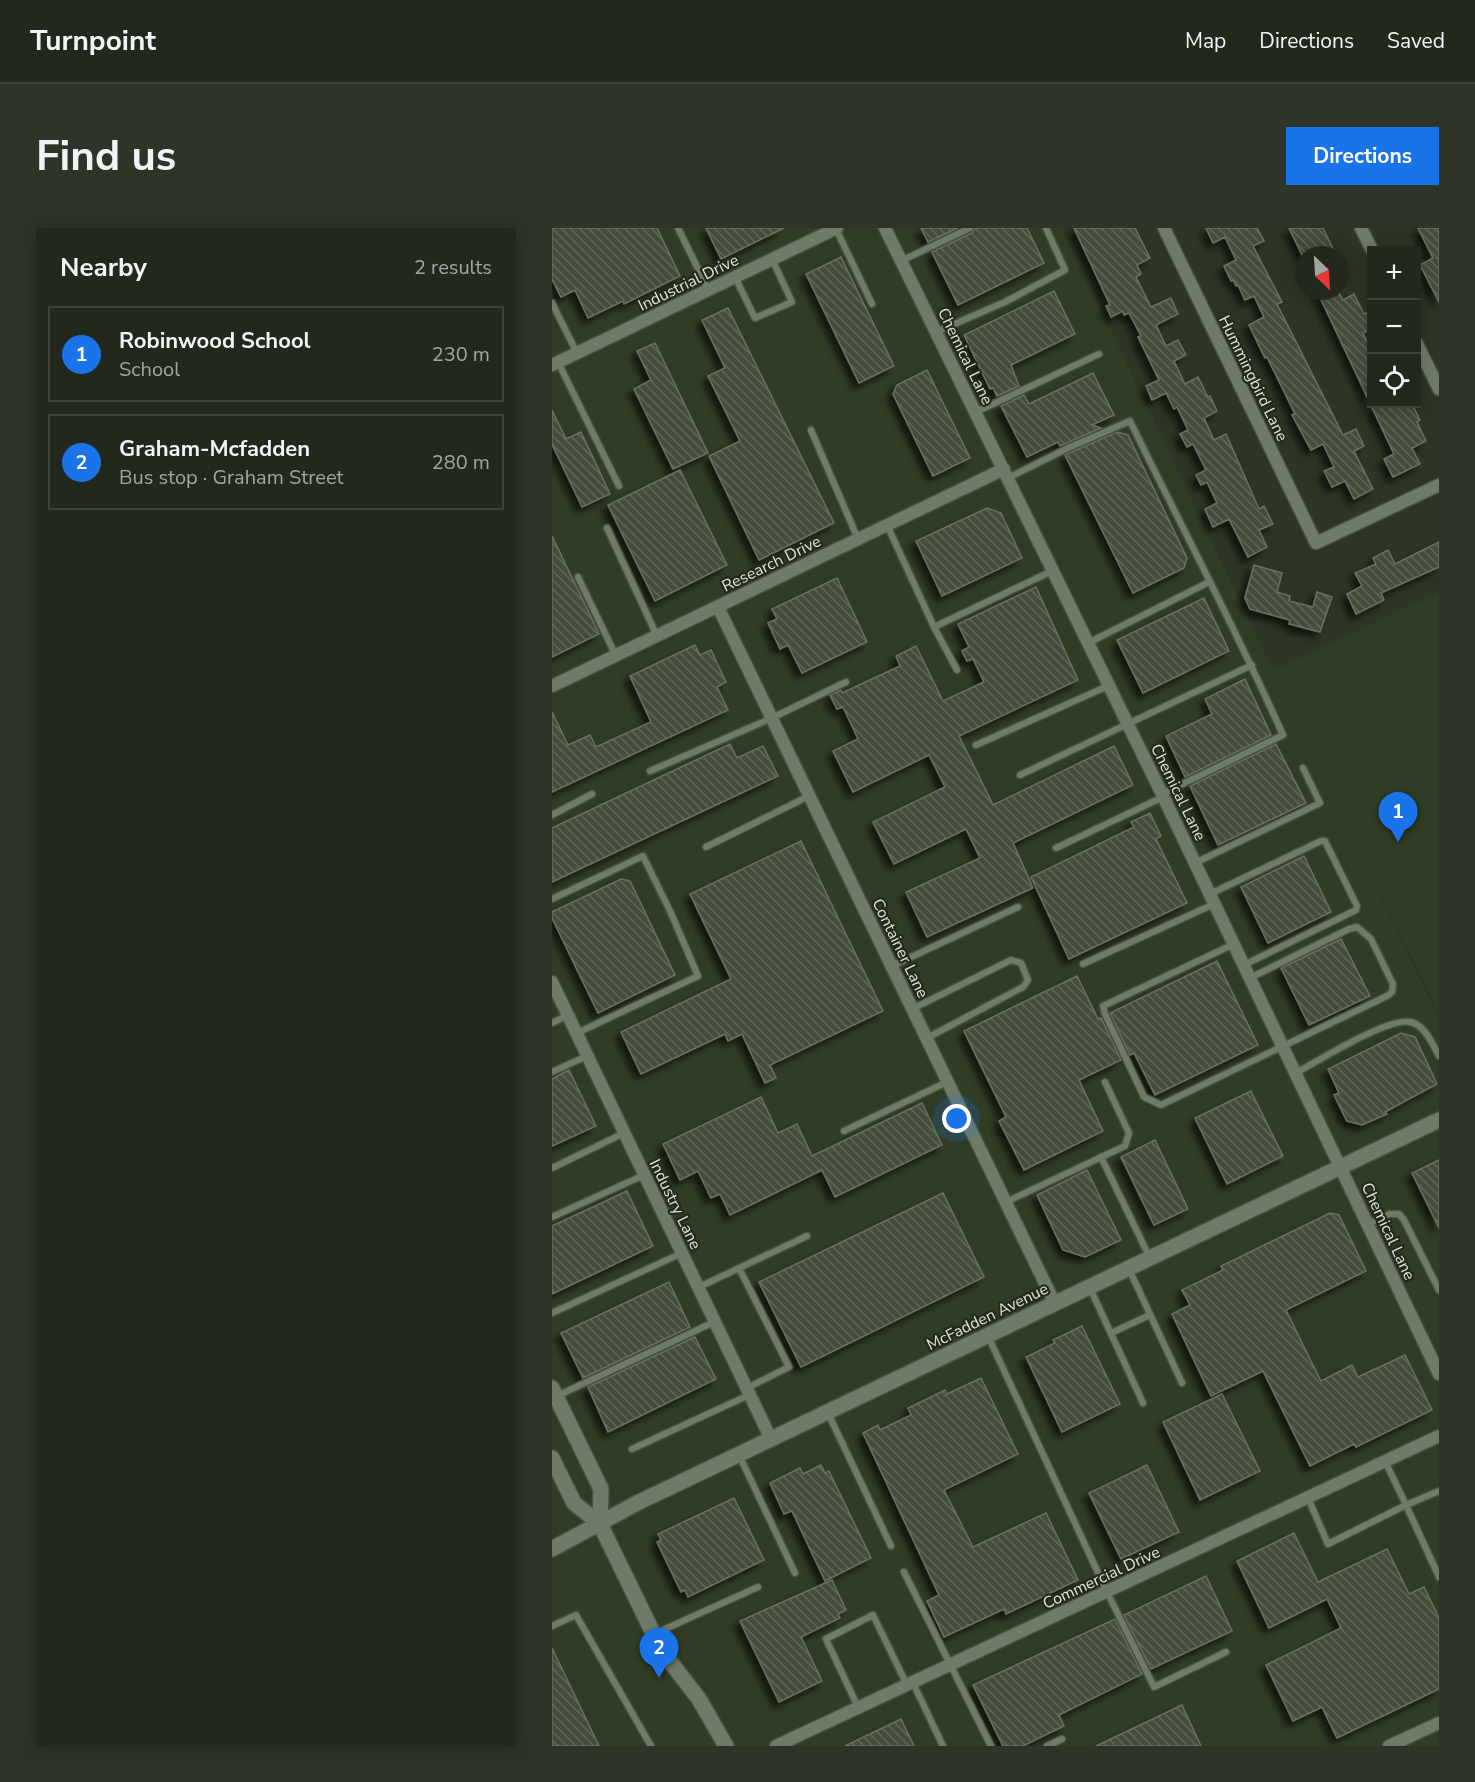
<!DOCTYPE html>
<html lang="en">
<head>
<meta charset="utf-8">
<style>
	:root { --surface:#22281b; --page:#2e3428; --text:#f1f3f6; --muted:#a2a6a3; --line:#3f443a; --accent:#1a73e8 }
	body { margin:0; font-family:"Nunito Sans",sans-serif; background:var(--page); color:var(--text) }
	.controls { position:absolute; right:18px; top:18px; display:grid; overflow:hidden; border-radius:0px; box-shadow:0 3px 15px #0003 }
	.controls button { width:54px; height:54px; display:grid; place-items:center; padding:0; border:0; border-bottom:2px solid var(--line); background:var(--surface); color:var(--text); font:30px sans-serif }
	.compass { position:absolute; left:743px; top:18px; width:54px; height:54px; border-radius:50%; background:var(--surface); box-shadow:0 3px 15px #0003; rotate:155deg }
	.you { position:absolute; left:405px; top:891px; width:21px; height:21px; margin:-15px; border:4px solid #fff; border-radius:50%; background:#1a73e8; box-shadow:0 0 0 9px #1a73e833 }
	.badge { display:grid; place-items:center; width:39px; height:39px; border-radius:50%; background:var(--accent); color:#fff; font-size:20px; font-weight:700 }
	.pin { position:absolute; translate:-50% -50px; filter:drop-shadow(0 2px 3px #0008) }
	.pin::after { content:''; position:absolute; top:32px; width:21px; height:18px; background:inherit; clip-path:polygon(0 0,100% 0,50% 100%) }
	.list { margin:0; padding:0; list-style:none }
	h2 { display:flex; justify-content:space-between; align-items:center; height:78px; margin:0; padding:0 24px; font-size:26px }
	h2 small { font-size:20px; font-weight:400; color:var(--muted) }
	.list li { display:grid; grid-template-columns:39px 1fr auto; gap:18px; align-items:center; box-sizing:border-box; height:96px; margin:0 12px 12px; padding:0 12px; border:2px solid var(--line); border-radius:0px }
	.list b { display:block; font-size:22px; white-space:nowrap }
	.list p { margin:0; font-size:20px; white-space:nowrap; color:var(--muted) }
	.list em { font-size:20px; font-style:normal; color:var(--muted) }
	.icon { flex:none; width:33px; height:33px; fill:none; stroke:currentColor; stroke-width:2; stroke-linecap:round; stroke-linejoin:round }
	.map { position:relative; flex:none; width:887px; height:1518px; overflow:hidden; border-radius:0px }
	header { display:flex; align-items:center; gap:36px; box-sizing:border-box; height:84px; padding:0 30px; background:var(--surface); border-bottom:2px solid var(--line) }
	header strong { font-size:28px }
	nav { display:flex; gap:33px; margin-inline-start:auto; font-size:21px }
	.intro { display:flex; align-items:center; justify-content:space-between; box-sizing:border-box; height:144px; padding:0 36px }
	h1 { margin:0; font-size:42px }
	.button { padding:15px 27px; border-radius:0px; background:var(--accent); color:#fff; font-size:21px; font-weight:700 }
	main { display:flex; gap:36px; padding:0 36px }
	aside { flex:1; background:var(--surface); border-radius:0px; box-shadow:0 3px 15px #0003 }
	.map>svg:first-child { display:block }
	.built { fill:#303c24 }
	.building { fill:url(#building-back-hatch); stroke:#68725e; stroke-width:1.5; filter:url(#shadow) }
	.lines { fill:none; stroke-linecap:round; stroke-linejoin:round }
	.service-casing { stroke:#495141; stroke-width:9 }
	.minor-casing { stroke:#495141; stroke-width:15 }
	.tertiary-casing { stroke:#495141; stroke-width:18 }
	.service { stroke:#707b67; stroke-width:6 }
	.minor { stroke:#707b67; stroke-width:12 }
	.tertiary { stroke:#707b67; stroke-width:15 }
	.labels { text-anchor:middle; stroke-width:4.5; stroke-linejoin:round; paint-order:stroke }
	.street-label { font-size:16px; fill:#dee4d9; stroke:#232b1a }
</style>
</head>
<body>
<header>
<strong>Turnpoint</strong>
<nav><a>Map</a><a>Directions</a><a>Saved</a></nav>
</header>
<div class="intro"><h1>Find us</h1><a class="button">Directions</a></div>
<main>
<aside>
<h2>Nearby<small>2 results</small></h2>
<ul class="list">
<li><span class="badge">1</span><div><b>Robinwood School</b><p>School</p></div><em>230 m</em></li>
<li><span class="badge">2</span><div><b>Graham-Mcfadden</b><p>Bus stop · Graham Street</p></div><em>280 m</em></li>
</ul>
</aside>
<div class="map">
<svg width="887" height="1518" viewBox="0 0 887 1518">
	<defs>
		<pattern id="building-back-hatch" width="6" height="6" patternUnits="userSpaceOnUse" patternTransform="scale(1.5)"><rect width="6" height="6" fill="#454e3c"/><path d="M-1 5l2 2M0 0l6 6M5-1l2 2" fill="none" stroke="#5f6758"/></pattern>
		<filter id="shadow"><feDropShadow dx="-5.5" dy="5.5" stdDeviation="3" flood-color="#0009"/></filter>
	</defs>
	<rect width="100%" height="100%" fill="#2d3524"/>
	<!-- built -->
	<polygon class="built" points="0,0 510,0 721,442 887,364 887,786 791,588 887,791 887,1518 0,1518"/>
	<!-- building -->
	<g class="building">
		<polygon points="0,0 105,0 128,48 72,76 71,73 36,90 23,62 9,69 0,51"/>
		<polygon points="154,0 232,0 169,31"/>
		<polygon points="369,0 406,0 376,14"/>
		<polygon points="423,0 475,0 492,35 406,77 380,24 420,5"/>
		<polygon points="522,0 583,0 598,30 585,37 589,46 584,49 599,79 619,70 626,86 604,97 614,118 626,112 634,127 622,133 633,156 646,149 656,169 658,168 665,183 652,190 662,212 674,206 707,281 712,278 721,296 707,302 715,319 696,329 677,291 661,299 653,281 665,275 655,254 649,257 644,247 654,242 641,216 635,219 628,206 636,202 625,179 622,181 614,165 600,172 594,158 607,152 586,109 589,108 577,85 572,87 571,83 559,89 554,78 558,77"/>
		<polygon points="654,0 705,0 712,13 701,18 730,74 725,76 791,207 804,201 812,218 802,223 821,261 802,271 793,253 780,259 772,243 782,239 771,216 759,222 740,187 743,186 715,129 713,130 697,97 712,89 702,68 693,72 686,57 684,58 681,52 679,53 672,38 684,32 673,9 661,15"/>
		<polygon points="737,0 771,0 784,27 750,27"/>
		<polygon points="866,0 887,0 887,74 868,37 881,30"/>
		<polygon points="289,29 342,138 307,155 254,46"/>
		<polygon points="502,63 523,106 459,137 467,158 445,168 441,160 438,161 412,107"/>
		<polygon points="765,63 786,63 791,72 802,66 812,86 816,84 819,90 819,101 811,105 819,122 819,176 860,176 868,192 865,194 874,213 860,220 868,236 841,249 832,231 842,226"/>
		<polygon points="176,80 282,295 207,332 157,228 188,213 156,148 173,140 150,92"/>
		<polygon points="103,115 156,225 121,241 82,161 99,152 85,123"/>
		<polygon points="375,142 418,230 381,248 341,166 345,157"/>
		<polygon points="541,145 562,187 540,197 549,200 508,218 506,214 475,229 449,178 472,167 477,176"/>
		<polygon points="0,182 14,211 29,204 58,266 30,279 0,216"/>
		<polygon points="565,204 576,207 635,330 632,340 581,365 513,227"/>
		<polygon points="128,242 175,337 103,373 56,277"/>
		<polygon points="435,280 449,285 470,330 390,368 364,313"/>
		<polygon points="0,308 47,406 0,429"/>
		<polygon points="887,314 887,339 829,365 832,372 804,386 795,366 810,358 803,345 824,336 821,330 836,322 843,336"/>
		<polygon points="702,337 730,345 725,364 738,368 737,373 761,379 765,364 780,369 768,404 737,396 738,392 698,381 693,370"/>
		<polygon points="285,350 315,414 250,445 236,417 228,421 216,395 225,391 220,381"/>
		<polygon points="484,359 526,452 407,508 425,544 441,577 562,518 581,557 461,615 481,660 375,709 354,664 428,630 414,601 342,636 321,594 393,559 377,527 301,564 281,523 306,511 291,479 285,481 278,467 289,462 290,465 348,438 344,428 364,418 391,473 432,454 421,431 415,433 410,423 417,419 406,396"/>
		<polygon points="652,370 677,423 591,465 565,412"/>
		<polygon points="143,417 148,427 159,422 174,454 165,459 176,482 0,564 0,484 16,517 38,507 44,519 99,494 78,448"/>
		<polygon points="693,451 719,507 633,549 614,508 660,486 653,471"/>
		<polygon points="178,516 185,530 211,518 226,548 0,654 0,600"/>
		<polygon points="724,516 754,575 666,617 638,558"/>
		<polygon points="598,585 609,608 604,611 635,675 517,731 479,649 582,599 579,594"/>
		<polygon points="249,613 331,783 218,837 224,850 213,855 190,806 176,813 173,806 89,846 69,804 179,751 138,666"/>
		<polygon points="752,628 779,684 716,715 689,659"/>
		<polygon points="69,651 78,653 123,747 46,785 0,690 0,684"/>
		<polygon points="789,711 818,768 757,797 729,740"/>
		<polygon points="665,733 706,817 603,867 582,825 578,827 558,785"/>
		<polygon points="525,748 546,791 549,790 569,832 527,852 551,903 472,942 447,893 454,889 412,803"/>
		<polygon points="849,805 863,809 885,856 833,884 835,886 810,897 795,893 782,867 787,865 776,841"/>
		<polygon points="17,842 44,898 0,918 0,851"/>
		<polygon points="699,863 731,928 675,956 643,890"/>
		<polygon points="209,869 226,905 245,896 260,928 370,875 390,917 283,969 270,942 178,987 168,966 159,970 146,943 128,952 111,916"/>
		<polygon points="603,912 636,981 602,997 569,929"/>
		<polygon points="887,932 887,1000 860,945"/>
		<polygon points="535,942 569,1012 533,1029 511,1022 485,967"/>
		<polygon points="75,963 101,1018 0,1066 0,998"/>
		<polygon points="391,965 432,1049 249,1139 207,1054"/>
		<polygon points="778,985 787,987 814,1043 734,1082 756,1127 769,1153 800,1137 806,1149 853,1127 880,1182 804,1219 802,1216 758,1238 711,1143 659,1168 620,1086 638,1077 630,1062 671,1042 669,1038"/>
		<polygon points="117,1054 138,1099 31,1150 9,1105"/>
		<polygon points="530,1098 568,1176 510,1204 474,1129 503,1115 501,1112"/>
		<polygon points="143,1109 164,1151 56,1204 36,1159"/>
		<polygon points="429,1150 466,1226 392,1262 421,1319 494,1285 526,1352 454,1386 452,1381 392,1409 375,1373 387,1367 311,1205 326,1197 328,1202 359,1187 356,1180 393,1162 395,1166"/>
		<polygon points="670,1166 708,1243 648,1272 611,1194"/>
		<polygon points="269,1237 273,1245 277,1243 319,1330 273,1353 240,1283 232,1286 218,1255 248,1240 251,1246"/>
		<polygon points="595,1237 627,1304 569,1331 537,1265"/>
		<polygon points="182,1270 212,1332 136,1369 133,1362 129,1364 105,1314 109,1312 106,1306"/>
		<polygon points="742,1305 766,1354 835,1321 857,1366 872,1359 887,1390 887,1461 785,1510 770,1479 741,1493 714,1437 789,1400 775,1371 717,1400 685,1333"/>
		<polygon points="654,1348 680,1403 599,1441 572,1387"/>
		<polygon points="280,1352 294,1382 286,1386 288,1390 249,1409 270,1453 227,1474 188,1393"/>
		<polygon points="563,1391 590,1446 507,1487 512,1498 471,1518 451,1518 421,1457"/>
		<polygon points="0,1420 47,1518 0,1518"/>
		<polygon points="630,1477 649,1518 544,1518"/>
		<polygon points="349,1491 362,1518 293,1518"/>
	</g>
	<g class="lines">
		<defs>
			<g id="service">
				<polyline points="126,0 156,61"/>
				<polyline points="284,1 320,76"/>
				<polyline points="349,33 418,0"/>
				<polyline points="183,49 203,90 240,74 220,31"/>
				<polyline points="0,75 25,125"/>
				<polyline points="384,104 453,74 513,42 494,0"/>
				<polyline points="6,134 67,258"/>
				<polyline points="424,184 547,126"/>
				<polyline points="259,202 306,311"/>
				<path d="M456,250l60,-30 62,-27c51,105 106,208 153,314l-121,59"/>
				<polyline points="335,297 382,399 500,343"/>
				<polyline points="55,300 105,408"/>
				<polyline points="26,349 64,428"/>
				<polyline points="382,399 405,442"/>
				<polyline points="536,415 657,354"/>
				<polyline points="424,517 556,458"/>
				<polyline points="98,543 220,490 294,454"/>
				<polyline points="468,547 700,437"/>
				<polyline points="0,587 40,566"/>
				<polyline points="154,619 257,568"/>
				<polyline points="504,620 611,569"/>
				<polyline points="643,635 768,575 751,540"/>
				<polyline points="658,666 769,613 773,613 805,678 804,682 692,737"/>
				<polyline points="0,671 91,628 119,685 146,748 25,805"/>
				<polyline points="682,716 551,778 553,786 592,869 609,877 835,768 840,764 841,756 819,711 805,699 797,701 698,750"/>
				<polyline points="531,736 662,676"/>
				<polyline points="340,738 466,679"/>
				<polyline points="360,781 459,732 469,735 476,752 471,759 375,810"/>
				<polyline points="0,795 16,787"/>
				<polyline points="0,844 35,828"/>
				<path d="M744,845c22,-12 92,-56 114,-51 15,3 22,21 29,34"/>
				<polyline points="292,903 395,854"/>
				<polyline points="549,929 598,1030"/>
				<polyline points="0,940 72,905"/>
				<polyline points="454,974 573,918 577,905 553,854"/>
				<polyline points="0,989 92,947"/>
				<polyline points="816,996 838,986 847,986 852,992 887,1062"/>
				<polyline points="187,1040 237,1139 195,1160"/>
				<polyline points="577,1041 630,1155"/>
				<polyline points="147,1059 255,1008"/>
				<polyline points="538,1060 591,1175"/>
				<polyline points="0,1085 130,1025"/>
				<polyline points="559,1105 598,1087"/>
				<polyline points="436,1108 555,1364 602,1459 674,1424"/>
				<polyline points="5,1168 162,1094"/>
				<polyline points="276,1185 339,1318"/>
				<polyline points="80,1221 197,1167"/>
				<polyline points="187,1227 243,1345"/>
				<polyline points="887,1263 854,1277 887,1349"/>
				<polyline points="756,1270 776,1316 854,1277 833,1233"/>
				<polyline points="352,1344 439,1518"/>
				<polyline points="0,1398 24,1387 99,1518"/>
				<polyline points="102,1406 206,1359"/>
				<polyline points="361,1455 391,1518"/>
				<polyline points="306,1479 274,1411 321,1387 355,1457"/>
				<polyline points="495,1518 510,1511"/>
			</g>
			<g id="minor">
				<polyline points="333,0 610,566 887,1146"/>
				<polyline points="612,0 764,315 887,257"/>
				<polyline points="809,0 820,22"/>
				<polyline points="864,114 887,161"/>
				<polyline points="0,137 285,0"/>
				<polyline points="166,379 503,1076"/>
				<polyline points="0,458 452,241"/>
				<polyline points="0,754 219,1211"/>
				<polyline points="224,1518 887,1208"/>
				<polyline points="837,1518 887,1495"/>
			</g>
			<g id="tertiary">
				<polyline points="0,1160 49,1261 48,1296 102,1407 110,1423 147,1471 174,1518"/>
				<polyline points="0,1230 22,1275 48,1296"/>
				<polyline points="0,1321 85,1275 887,892"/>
			</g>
		</defs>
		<!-- service casing -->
		<use href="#service" class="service-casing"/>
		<!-- minor casing -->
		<use href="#minor" class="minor-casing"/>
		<!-- tertiary casing -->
		<use href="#tertiary" class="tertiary-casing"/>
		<!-- service -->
		<use href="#service" class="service"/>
		<!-- minor -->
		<use href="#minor" class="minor"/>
		<!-- tertiary -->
		<use href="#tertiary" class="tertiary"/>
	</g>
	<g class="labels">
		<!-- street labels -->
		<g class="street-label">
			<text transform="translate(136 54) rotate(-26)" y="6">Industrial Drive</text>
			<text transform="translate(414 128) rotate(64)" y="6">Chemical Lane</text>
			<text transform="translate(702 150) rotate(64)" y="6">Hummingbird Lane</text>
			<text transform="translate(219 335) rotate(-26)" y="6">Research Drive</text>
			<text transform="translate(627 564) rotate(64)" y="6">Chemical Lane</text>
			<text transform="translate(349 720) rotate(64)" y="6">Container Lane</text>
			<text transform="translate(124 976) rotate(64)" y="6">Industry Lane</text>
			<text transform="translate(837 1003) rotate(65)" y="6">Chemical Lane</text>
			<text transform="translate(435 1088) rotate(-26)" y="6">McFadden Avenue</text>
			<text transform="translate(549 1349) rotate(-25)" y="6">Commercial Drive</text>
		</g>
	</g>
</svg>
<div class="controls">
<button>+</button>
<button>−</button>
<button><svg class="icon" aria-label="locate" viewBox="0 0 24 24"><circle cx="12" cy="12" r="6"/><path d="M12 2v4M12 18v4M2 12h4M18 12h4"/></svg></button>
</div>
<svg class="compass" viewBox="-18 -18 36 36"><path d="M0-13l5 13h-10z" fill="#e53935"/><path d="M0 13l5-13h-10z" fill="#a2a6a3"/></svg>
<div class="you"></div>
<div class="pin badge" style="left:846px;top:614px">1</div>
<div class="pin badge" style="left:107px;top:1450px">2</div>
</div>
</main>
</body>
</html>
